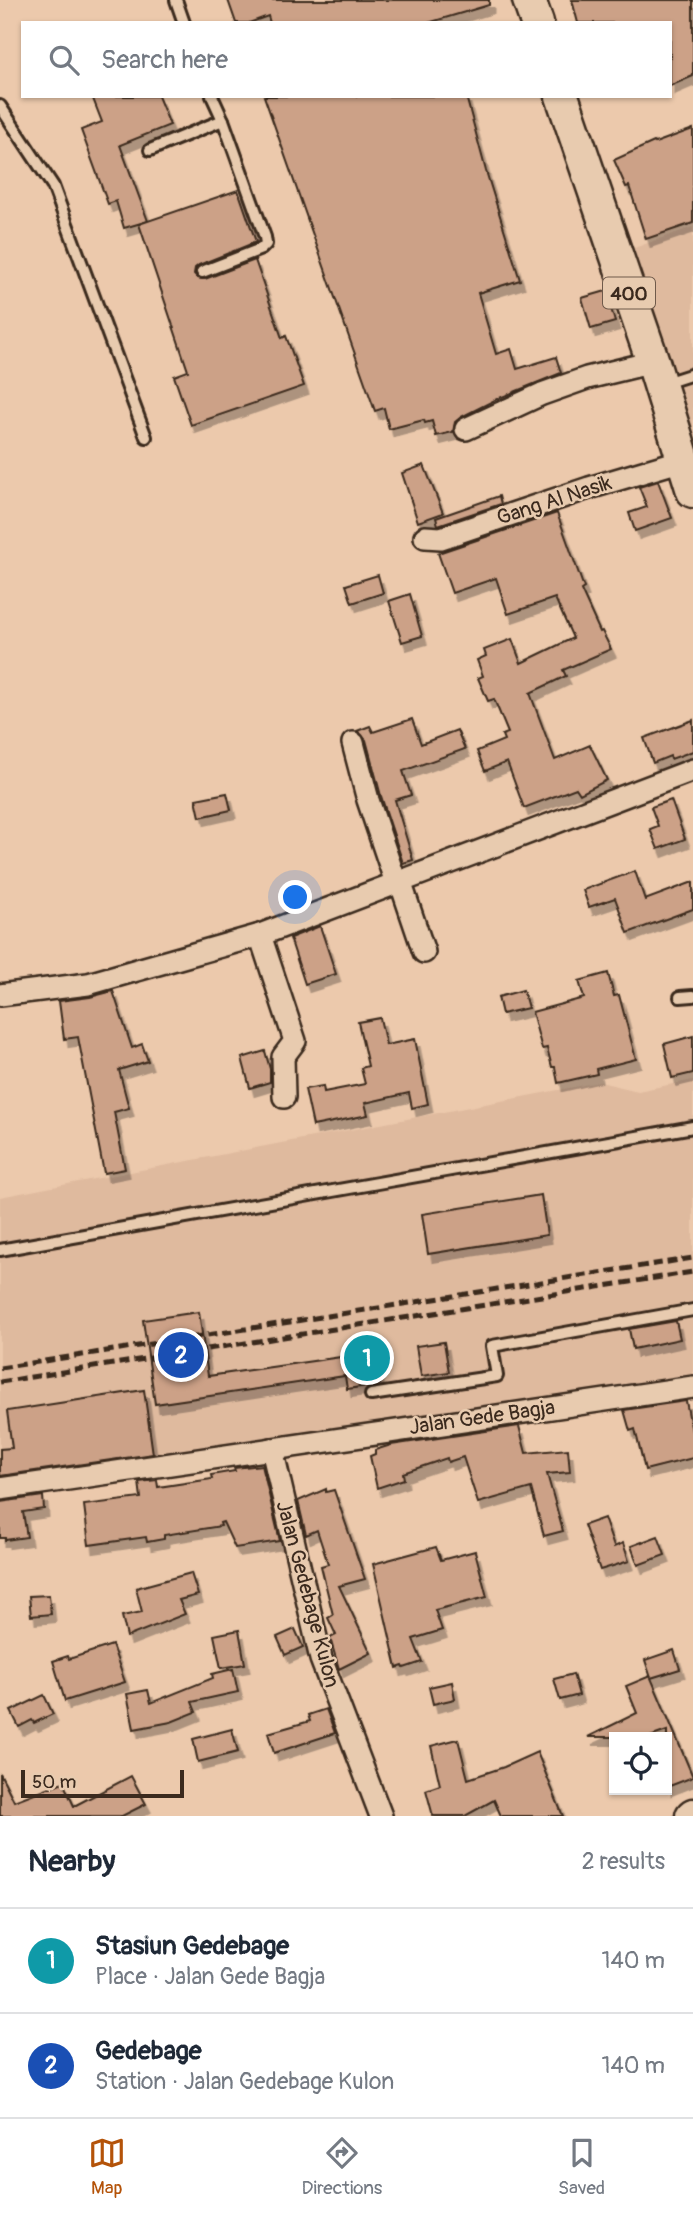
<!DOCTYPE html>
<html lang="en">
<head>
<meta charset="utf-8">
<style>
	:root { --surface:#fff; --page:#f6f6f7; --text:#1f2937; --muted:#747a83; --line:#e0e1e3; --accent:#b45309 }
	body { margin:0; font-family:Pangolin,sans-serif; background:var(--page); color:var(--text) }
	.controls { position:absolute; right:21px; bottom:21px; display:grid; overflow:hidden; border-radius:0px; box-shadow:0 2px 5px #0004 }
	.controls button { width:63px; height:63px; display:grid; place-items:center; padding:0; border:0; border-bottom:2px solid var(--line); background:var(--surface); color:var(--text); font:35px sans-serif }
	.scale { position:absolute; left:21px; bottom:18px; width:163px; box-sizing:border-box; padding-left:7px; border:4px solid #3b2a1e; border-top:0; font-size:19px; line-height:24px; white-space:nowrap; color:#3b2a1e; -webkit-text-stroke:5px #e8cbaf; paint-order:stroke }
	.you { position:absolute; left:296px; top:898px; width:24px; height:24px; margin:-18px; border:5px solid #fff; border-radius:50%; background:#1a73e8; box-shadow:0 0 0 10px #1a73e833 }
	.badge { display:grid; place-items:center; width:46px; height:46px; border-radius:50%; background:var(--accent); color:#fff; font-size:23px; font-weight:700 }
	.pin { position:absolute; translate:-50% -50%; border:4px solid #fff; box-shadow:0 2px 7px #0006 }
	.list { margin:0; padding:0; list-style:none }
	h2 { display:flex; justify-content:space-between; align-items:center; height:91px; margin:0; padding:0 28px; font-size:30px }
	h2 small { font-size:23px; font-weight:400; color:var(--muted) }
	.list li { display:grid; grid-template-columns:46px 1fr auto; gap:21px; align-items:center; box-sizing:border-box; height:105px; padding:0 28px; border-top:2px solid var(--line) }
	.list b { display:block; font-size:26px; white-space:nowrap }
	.list p { margin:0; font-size:23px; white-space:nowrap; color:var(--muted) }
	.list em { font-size:23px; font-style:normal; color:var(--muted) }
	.icon { flex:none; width:38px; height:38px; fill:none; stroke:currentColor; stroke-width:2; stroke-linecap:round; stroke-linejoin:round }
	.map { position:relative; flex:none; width:693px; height:1816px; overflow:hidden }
	.search { position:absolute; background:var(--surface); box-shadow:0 2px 5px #0004; left:21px; right:21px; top:21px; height:77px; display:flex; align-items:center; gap:18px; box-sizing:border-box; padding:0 24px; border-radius:0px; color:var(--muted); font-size:26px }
	.sheet { height:301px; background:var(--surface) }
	nav { display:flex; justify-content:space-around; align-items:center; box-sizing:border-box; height:98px; border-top:2px solid var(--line); background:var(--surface); font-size:19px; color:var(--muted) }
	nav a { display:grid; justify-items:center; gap:4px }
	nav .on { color:var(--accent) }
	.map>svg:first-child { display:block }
	.built { fill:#dfba9e }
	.building { fill:#cca187; stroke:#3b2a1e; stroke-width:2; filter:url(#shadow) }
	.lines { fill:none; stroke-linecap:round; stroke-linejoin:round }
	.service-casing { stroke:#3b2a1e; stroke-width:16 }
	.minor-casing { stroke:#3b2a1e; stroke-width:26 }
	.primary-casing { stroke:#3b2a1e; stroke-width:37 }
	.service { stroke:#e8cbaf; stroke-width:10 }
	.minor { stroke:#e8cbaf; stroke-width:21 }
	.primary { stroke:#e8cbaf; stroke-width:32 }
	.rail { stroke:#3b2a1e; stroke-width:5; stroke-dasharray:10 5; stroke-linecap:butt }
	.labels { text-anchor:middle; stroke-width:5; stroke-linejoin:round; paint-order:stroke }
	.shield { fill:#e8cbaf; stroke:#6f5a4a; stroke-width:2 }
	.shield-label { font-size:19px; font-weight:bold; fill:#3b2a1e }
	.street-label { font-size:21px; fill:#3b2a1e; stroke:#e8cbaf }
</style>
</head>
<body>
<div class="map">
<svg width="693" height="1816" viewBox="0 0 693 1816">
	<defs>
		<filter id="shadow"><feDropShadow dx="4.5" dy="8" stdDeviation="0" flood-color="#0004"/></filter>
	</defs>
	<rect width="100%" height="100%" fill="#ecc9ac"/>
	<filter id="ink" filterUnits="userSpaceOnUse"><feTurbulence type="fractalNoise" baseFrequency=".0143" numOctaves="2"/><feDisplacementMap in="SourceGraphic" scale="14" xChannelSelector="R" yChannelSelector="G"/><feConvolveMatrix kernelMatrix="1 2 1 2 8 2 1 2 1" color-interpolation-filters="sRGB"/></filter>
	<g filter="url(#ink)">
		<!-- built -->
		<g class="built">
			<polygon points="693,227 693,433 634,248"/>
			<polygon points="693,1080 693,1376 0,1483 0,1197 600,1082 638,1091"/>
		</g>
		<!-- building -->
		<g class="building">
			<polygon points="228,0 489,0 489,5 428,23 270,23 268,16 249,23 236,23"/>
			<polygon points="572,0 693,0 693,76 670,86 670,23 578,23"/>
			<polygon points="92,96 158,96 170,125 120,145 148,221 124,228 116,201 108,204 81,130 102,122"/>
			<polygon points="264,96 466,96 486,171 520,280 478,293 496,354 511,349 517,369 556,357 561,373 497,399 461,417 455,422 453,432 436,436 432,421 425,423 424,420 389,429 384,408 375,411"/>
			<polygon points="693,129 693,223 646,239 629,186 626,187 614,160 654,142 655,143"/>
			<polygon points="238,190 256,242 199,265 195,268 194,274 198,278 205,279 255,260 282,338 286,336 304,386 191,425 174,376 188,371 139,224"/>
			<polygon points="606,291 615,322 591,329 582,298"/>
			<polygon points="424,465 443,513 418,522 402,473"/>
			<polygon points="658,481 672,518 635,531 629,513 647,507 639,487"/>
			<polygon points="499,496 501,504 438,525 436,518"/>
			<polygon points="557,513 584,588 581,590 600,632 602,631 611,649 563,670 566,676 530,693 555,760 590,745 607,780 580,794 576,788 524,808 507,762 485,771 477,751 504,740 502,735 508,733 494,699 488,701 478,678 483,676 477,660 486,656 484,650 512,639 521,663 573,638 555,598 508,614 496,578 452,593 438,553"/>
			<polygon points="378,575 383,593 352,603 346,585"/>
			<polygon points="410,594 422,636 402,642 389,601"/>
			<polygon points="412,719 421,744 457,730 465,749 403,771 411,795 395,800 413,860 403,863 381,796 366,740 357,731 370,726 373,732"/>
			<polygon points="693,720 693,751 671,759 670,756 653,763 644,738"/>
			<polygon points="227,793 231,810 200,817 196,799"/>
			<polygon points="671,800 685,839 658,849 650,829 658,826 651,807"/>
			<polygon points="635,871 645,900 693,882 693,909 628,933 615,898 589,907 583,890"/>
			<polygon points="320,926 336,974 305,984 290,938"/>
			<polygon points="608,973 614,996 619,995 636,1059 596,1069 597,1074 558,1083 555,1067 552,1067 547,1048 542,1049 532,1012 584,998 579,981"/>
			<polygon points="523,990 528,1008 502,1014 498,997"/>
			<polygon points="113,991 132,1048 142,1044 148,1061 119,1070 129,1108 114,1112 125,1169 104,1173 78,1037 64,1039 59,1001 90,997"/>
			<polygon points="380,1018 386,1045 415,1039 428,1104 412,1108 409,1093 365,1103 368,1115 313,1126 305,1089 323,1086 324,1092 365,1084 361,1068 368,1066 358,1022"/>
			<polygon points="693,1036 693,1073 672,1078 664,1044"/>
			<polygon points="265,1051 270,1069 270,1082 250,1088 242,1058"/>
			<polygon points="541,1195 547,1235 428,1254 422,1214"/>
			<polygon points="199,1312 208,1376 376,1352 380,1384 347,1389 345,1376 155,1404 143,1320"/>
			<polygon points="676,1321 680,1339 633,1349 629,1329"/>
			<polygon points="444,1342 449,1372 421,1376 416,1346"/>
			<polygon points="144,1390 153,1454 0,1476 0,1449 12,1448 7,1411"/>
			<polygon points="686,1401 693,1437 693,1458 645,1470 635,1429 630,1431 624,1410"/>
			<polygon points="519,1426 526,1453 568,1449 570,1472 547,1474 563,1531 544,1536 531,1488 478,1503 463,1457 448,1462 447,1458 403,1473 404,1479 377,1488 370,1456 375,1454 375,1450 391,1445"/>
			<polygon points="262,1465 280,1541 235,1548 223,1522 220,1523 221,1526 164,1535 164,1539 147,1542 146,1537 89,1545 84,1505 141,1498 139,1482 157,1480 158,1487 212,1479 211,1475 235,1471 234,1468"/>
			<polygon points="326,1489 326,1492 334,1490 365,1579 339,1586 371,1653 339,1669 330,1638 336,1635 328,1618 333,1615 321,1566 328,1564 317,1530 306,1535 298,1501"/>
			<polygon points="43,1496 44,1509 23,1512 27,1537 5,1540 5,1538 0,1538 0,1502"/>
			<polygon points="604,1518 614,1547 623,1543 629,1561 600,1570 584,1525"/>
			<polygon points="658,1536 665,1555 638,1565 631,1546"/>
			<polygon points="436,1547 441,1560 475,1551 487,1597 435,1610 442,1630 413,1639 422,1662 404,1668 403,1666 397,1668 373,1564"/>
			<polygon points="191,1573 198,1595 179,1600 185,1614 127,1637 122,1616 142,1612 136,1588"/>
			<polygon points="49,1595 51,1614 31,1616 29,1596"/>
			<polygon points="295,1629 303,1647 285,1655 277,1637"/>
			<polygon points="239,1630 245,1664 221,1668 214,1635"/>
			<polygon points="112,1645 125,1682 65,1701 53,1661 68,1656 69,1659"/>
			<polygon points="674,1650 680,1669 651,1678 693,1777 667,1787 667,1731 650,1737 588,1737 637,1713 626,1686 650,1676 651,1678 645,1660"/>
			<polygon points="233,1669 238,1692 192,1702 196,1712 171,1722 134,1729 127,1694 148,1690 151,1703 213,1678 212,1674"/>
			<polygon points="573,1674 579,1695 560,1700 554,1679"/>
			<polygon points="452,1682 455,1699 433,1704 429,1687"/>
			<polygon points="44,1695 53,1714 34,1723 32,1720 19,1727 11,1711"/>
			<polygon points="326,1709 335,1733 274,1753 268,1733 310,1721 308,1715"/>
			<polygon points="232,1729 238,1752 198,1762 193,1739"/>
			<polygon points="458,1739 468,1779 504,1767 537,1752 563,1816 501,1816 494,1800 465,1816 433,1816 426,1790 440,1785 431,1746"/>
			<polygon points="0,1773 14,1801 63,1782 74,1806 131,1776 146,1804 122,1816 0,1816"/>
		</g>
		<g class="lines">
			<defs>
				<g id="service">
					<polyline points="176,0 184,23"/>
					<polyline points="0,106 53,186 146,437"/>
					<polyline points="150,150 223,120"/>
					<polyline points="202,272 261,249 266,244 265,237 223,120 212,96"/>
					<polyline points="662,384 693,374"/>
					<polyline points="680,997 693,996"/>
					<polyline points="0,1250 693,1127"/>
					<polyline points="371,1395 497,1376 492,1346 693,1310"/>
				</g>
				<g id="minor">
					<polyline points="466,429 542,394 587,378 653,362"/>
					<polyline points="425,537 441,538 589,488 683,460"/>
					<polyline points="353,743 368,800 396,883"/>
					<polyline points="400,881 424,952"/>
					<polyline points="260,935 295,1041 283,1057 284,1097"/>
					<polyline points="0,995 88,984 260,935 693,770"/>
					<polyline points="272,1449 321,1659 381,1816"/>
					<path d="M0,1489c231,-32 462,-69 693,-102"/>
				</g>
				<g id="primary">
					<polyline points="529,0 537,23"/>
					<polyline points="562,96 653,362 693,491"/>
					<polyline points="692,1816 693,1815"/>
				</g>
			</defs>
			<!-- service casing -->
			<use href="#service" class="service-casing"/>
			<!-- minor casing -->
			<use href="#minor" class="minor-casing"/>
			<!-- primary casing -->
			<use href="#primary" class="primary-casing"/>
			<!-- service -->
			<use href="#service" class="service"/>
			<!-- minor -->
			<use href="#minor" class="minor"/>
			<!-- primary -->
			<use href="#primary" class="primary"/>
			<!-- rail -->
			<g class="rail">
				<polyline points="0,1368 693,1258"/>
				<polyline points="0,1382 693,1272"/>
			</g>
		</g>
	</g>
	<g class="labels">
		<!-- shield labels -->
		<rect class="shield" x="603" y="277.5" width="52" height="31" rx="5"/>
		<g class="shield-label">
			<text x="629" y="300">400</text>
		</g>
		<!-- street labels -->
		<g class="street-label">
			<text transform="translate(554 500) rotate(-18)" y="7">Gang Al Nasik</text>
			<text transform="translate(482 1417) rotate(-8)" y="7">Jalan Gede Bagja</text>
			<text transform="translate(308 1594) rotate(75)" y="7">Jalan Gedebage Kulon</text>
		</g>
	</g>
</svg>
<div class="controls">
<button><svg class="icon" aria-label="locate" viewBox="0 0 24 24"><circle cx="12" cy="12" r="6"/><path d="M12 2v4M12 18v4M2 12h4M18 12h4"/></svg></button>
</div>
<div class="scale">50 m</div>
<div class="you"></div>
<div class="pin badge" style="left:367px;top:1358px;background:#0f9aa8">1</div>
<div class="pin badge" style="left:181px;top:1355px;background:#1a4fb4">2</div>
<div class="search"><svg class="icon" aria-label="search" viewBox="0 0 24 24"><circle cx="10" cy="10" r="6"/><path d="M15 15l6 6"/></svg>Search here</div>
</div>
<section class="sheet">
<h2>Nearby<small>2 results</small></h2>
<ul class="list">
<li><span class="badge" style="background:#0f9aa8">1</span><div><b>Stasiun Gedebage</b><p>Place · Jalan Gede Bagja</p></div><em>140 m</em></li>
<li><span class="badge" style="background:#1a4fb4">2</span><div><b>Gedebage</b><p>Station · Jalan Gedebage Kulon</p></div><em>140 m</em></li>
</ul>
</section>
<nav>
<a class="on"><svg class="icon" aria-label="map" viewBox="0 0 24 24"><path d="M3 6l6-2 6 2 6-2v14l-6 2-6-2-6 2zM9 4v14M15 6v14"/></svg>Map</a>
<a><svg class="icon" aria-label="directions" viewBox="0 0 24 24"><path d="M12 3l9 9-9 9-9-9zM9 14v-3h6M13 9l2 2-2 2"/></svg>Directions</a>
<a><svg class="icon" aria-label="saved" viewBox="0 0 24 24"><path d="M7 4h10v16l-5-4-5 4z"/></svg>Saved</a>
</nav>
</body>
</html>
